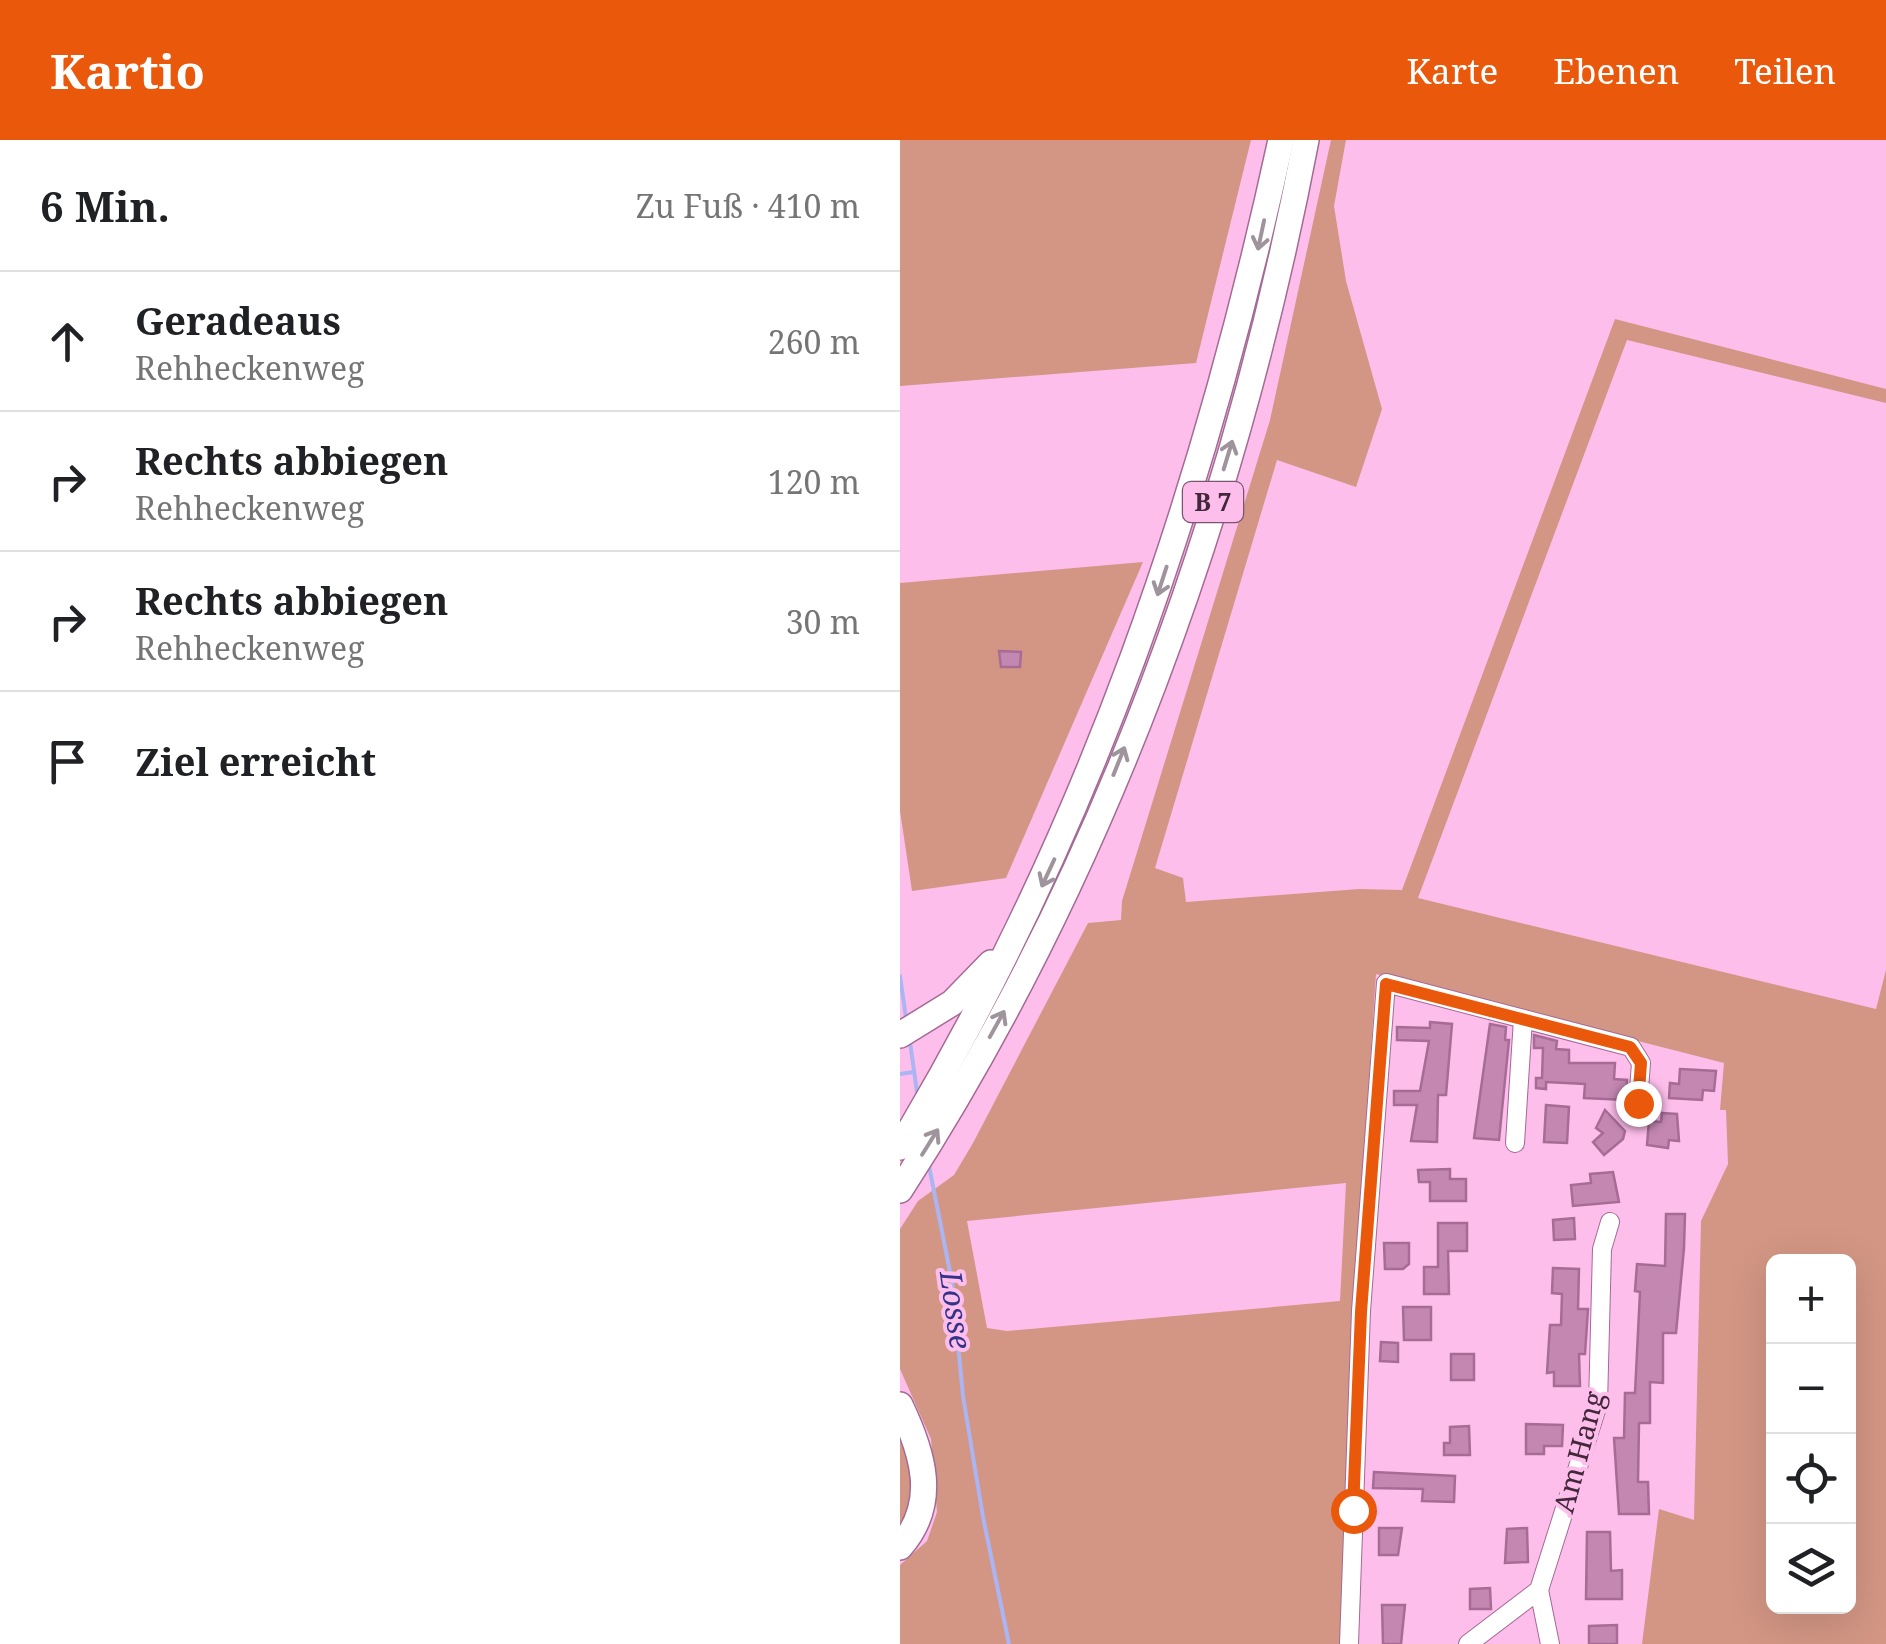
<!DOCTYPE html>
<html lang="de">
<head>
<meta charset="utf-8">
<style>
	:root { --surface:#fff; --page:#f2f2f2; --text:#202124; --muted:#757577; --line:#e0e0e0; --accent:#ea580c }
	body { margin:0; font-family:"Noto Serif",serif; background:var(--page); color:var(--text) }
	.controls { position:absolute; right:30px; bottom:30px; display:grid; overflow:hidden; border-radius:15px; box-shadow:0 10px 40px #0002 }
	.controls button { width:90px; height:90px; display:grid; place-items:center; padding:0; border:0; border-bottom:2px solid var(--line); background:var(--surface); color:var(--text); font:50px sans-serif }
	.stop { position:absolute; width:30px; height:30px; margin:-22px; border:8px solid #ea580c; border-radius:50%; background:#fff }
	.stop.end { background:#ea580c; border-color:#fff; box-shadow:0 2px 10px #0008 }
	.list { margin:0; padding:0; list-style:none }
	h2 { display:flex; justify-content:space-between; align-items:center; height:130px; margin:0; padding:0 40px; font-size:42px }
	h2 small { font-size:32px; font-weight:400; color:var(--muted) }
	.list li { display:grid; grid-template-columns:65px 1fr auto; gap:30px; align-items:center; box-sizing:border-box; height:140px; padding:0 40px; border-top:2px solid var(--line) }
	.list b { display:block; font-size:38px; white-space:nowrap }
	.list p { margin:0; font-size:32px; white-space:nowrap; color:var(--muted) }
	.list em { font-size:32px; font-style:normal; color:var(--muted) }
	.icon { flex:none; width:55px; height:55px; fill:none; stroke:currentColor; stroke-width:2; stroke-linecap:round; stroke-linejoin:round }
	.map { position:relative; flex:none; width:986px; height:1504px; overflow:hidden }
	header { display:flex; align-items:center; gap:60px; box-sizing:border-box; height:140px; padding:0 50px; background:var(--accent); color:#fff }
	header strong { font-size:48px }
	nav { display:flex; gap:55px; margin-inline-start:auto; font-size:35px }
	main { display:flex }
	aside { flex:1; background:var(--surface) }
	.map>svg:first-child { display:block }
	.green { fill:#d39684; fill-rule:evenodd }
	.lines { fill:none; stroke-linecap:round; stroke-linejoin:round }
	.stream { stroke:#abb5f3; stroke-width:4 }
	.building { fill:#c387b2; stroke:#a66c96; stroke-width:2.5 }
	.minor-casing { stroke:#a36a94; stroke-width:20 }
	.highway-casing { stroke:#a36a94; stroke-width:28 }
	.minor { stroke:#fff; stroke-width:18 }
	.highway { stroke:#fff; stroke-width:25 }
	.oneway { stroke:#a0949c }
	.route { stroke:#ea580c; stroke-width:12 }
	.labels { text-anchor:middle; stroke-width:8; stroke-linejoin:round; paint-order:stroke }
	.shield { fill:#febeec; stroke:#7a556f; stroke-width:2.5 }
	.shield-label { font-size:25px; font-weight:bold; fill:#41283a }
	.street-label { font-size:28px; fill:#41283a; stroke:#febeec }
	.water-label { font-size:30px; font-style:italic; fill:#33338a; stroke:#febeec }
</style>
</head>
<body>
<header>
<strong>Kartio</strong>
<nav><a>Karte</a><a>Ebenen</a><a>Teilen</a></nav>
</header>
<main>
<aside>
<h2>6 Min.<small>Zu Fuß · 410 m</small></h2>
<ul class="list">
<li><svg class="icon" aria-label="ahead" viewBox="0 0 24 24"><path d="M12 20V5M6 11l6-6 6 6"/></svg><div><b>Geradeaus</b><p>Rehheckenweg</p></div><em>260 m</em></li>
<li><svg class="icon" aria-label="right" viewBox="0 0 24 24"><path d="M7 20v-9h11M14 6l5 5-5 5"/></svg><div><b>Rechts abbiegen</b><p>Rehheckenweg</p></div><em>120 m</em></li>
<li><svg class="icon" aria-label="right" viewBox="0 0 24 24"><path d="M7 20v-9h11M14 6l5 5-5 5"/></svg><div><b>Rechts abbiegen</b><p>Rehheckenweg</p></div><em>30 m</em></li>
<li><svg class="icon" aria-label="arrive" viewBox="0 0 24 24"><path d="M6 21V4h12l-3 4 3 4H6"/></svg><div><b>Ziel erreicht</b></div></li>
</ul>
</aside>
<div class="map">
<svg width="986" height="1504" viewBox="0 0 986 1504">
	<rect width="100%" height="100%" fill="#febeec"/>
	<!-- green -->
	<g class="green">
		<polygon points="0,0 351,0 296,223 0,246"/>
		<path d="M431,0h15l-12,66 12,75 36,128 -26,78 -79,-27 -122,408 28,10 3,24 173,-13 43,1 213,-571 271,70v14l-259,-63 -209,558 458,111 10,-39v674h-244l17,-135 35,11 7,-299 27,-57 -2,-54h-6l4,-47 -348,-89 -23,345 -12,325h-441v-79l27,-24 10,-29 -6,-73 -31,-70v-140l18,-28 36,-26 19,-32 115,-220 33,-3 1,-19 148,-481zM446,1043l-6,118 -333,30 -20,-3 -20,-107zM874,1122h74v344h-74z"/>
		<polygon points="243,422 106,738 12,751 0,671 0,443"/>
		<path d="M0,1288c17,37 16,68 0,105z"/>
	</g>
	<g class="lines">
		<!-- stream -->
		<g class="stream">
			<polyline points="0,836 6,878"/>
			<polyline points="10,902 17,952"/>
			<polyline points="0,934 14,932"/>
			<polyline points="28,1021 52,1142 63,1256 83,1377 109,1504"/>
		</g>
	</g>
	<!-- building -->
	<g class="building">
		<polygon points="99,511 121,512 120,527 101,527"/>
		<polygon points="530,882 552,884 546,955 538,955 537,1002 511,1001 517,965 494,965 494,951 520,951 529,901 497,900 497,887 530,888"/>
		<polygon points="590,884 606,887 605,900 609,900 599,1000 574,998"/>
		<polygon points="634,895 657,901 656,909 669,910 669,923 715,923 714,939 727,940 726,960 684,958 685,944 646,942 646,949 636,948 636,938 642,938 643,908 634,908"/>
		<polygon points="780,929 816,931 814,951 803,950 802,960 769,958 770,943 779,944"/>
		<polygon points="646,965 669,967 667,1003 644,1002"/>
		<polygon points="705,970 725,991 723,999 704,1015 693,1002 703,993 696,988"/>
		<polygon points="762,973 777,974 779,1001 769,1000 768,1008 747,1005 749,981 761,982"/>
		<polygon points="550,1029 550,1039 566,1039 566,1061 530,1061 530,1042 519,1042 518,1030"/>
		<polygon points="713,1032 719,1062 673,1066 671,1045 691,1043 690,1034"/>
		<polygon points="766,1074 785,1074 784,1108 776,1193 763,1193 763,1243 750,1242 750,1283 739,1283 738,1342 748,1342 749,1374 719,1374 714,1298 724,1298 725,1253 735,1253 740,1152 735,1151 737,1124 765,1126"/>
		<polygon points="674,1078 675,1099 654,1100 653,1080"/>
		<polygon points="538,1083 567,1083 567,1111 548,1111 549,1154 524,1154 524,1127 538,1127"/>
		<polygon points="484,1103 509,1103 509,1124 503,1129 485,1129"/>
		<polygon points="653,1128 679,1129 678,1169 688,1169 685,1214 679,1214 680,1246 654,1246 654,1232 647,1233 650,1185 661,1185 662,1154 652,1153"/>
		<polygon points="503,1167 531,1167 531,1200 504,1200"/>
		<polygon points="481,1202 498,1203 498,1222 480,1221"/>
		<rect x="551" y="1214" width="23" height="26"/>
		<polygon points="626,1284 663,1285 662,1306 644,1306 644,1314 626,1314"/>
		<polygon points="569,1286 570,1315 544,1315 544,1303 550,1303 550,1287"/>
		<polygon points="474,1332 555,1336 554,1362 522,1361 523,1349 473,1348"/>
		<polygon points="479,1388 502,1388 498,1415 479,1415"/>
		<polygon points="627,1388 628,1422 605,1423 607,1389"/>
		<polygon points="687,1392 710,1392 711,1431 722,1430 722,1459 686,1459"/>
		<polygon points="590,1448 591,1469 570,1469 570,1449"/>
		<polygon points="482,1465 505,1465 501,1504 483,1504"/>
		<polygon points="717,1485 717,1504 689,1504 689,1486"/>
	</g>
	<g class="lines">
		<defs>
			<g id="minor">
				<polyline points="615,1003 623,879"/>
				<polyline points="639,1450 650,1504"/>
				<polyline points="449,1504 461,1171 486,843 731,907 741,923 738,963"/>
				<polyline points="568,1504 639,1450 698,1264 702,1109 710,1082"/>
			</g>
			<g id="highway">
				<polyline points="0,895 52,863 91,823"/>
				<path d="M0,1007c188,-312 304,-652 381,-1007"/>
				<path d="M0,1050c204,-315 336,-683 406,-1050"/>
				<path d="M0,1265c23,48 39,98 0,142"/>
			</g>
		</defs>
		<!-- minor casing -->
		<use href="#minor" class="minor-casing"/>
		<!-- highway casing -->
		<use href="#highway" class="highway-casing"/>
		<!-- minor -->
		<use href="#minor" class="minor"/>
		<!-- highway -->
		<use href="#highway" class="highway"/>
	</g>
	<!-- one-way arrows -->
	<defs><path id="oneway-shaft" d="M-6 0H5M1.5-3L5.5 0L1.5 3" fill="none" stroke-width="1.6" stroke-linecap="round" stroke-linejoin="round" transform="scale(2.5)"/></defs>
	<g class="oneway">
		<use href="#oneway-shaft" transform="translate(361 95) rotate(102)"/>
		<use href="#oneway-shaft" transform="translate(328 315) rotate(-73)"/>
		<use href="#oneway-shaft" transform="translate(262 441) rotate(108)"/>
		<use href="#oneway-shaft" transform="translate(219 621) rotate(-68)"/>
		<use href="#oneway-shaft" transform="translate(148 733) rotate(115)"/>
		<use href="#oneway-shaft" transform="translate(97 884) rotate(-61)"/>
		<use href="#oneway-shaft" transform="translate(30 1002) rotate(-58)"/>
	</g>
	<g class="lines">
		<!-- route -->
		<polyline class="route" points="453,1370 461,1172 486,844 730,907 741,923 738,963"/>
	</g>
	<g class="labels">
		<!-- shield labels -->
		<rect class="shield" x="283" y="342" width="60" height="40" rx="8"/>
		<g class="shield-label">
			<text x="313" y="371">B 7</text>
		</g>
		<!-- street labels -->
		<g class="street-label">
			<text transform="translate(679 1312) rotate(-75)" y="10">Am Hang</text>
		</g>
		<!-- water labels -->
		<g class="water-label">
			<text transform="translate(55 1170) rotate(82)" y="10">Losse</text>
		</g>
	</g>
</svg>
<div class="controls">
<button>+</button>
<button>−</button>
<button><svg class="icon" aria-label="locate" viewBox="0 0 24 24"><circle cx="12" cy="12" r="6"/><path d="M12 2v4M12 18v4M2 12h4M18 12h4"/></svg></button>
<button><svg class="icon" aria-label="layers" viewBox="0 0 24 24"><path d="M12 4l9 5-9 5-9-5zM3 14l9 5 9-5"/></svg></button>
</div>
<div class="stop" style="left:453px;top:1370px"></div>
<div class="stop end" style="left:738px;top:963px"></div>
</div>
</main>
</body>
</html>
